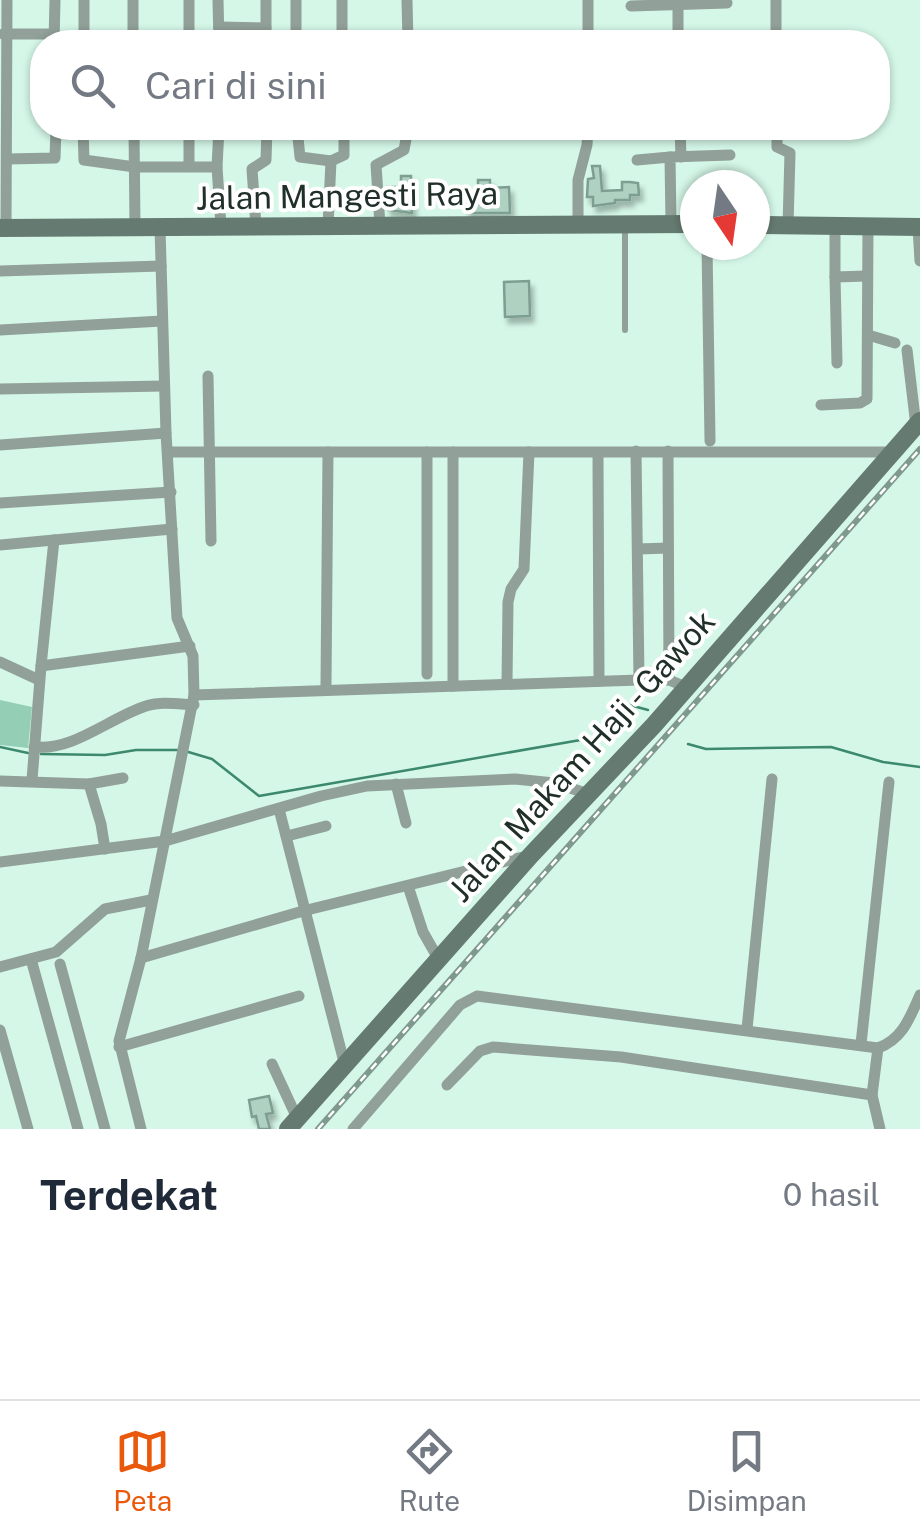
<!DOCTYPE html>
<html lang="id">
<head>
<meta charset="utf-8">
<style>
	:root { --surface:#fff; --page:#f2f2f3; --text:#1f2937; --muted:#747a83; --line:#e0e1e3; --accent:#ea580c }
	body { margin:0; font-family:"Public Sans",sans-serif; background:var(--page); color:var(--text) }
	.compass { position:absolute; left:680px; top:170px; width:90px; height:90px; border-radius:50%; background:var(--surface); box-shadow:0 2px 8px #0004; rotate:167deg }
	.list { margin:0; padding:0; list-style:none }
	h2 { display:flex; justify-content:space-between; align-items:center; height:130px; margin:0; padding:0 40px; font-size:42px }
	h2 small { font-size:32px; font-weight:400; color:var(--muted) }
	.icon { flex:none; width:55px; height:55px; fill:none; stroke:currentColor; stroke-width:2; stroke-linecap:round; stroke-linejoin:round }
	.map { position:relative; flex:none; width:920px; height:1129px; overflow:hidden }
	.search { position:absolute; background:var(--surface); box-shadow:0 2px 8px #0004; left:30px; right:30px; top:30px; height:110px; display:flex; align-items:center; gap:25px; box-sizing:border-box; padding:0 35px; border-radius:40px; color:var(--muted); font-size:38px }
	.sheet { height:270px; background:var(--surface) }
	nav { display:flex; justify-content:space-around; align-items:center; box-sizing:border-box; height:140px; border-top:2px solid var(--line); background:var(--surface); font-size:28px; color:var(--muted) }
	nav a { display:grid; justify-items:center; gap:5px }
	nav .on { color:var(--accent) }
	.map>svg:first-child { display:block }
	.green { fill:#93ceb5 }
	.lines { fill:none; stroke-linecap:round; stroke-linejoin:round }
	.stream { stroke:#3c896e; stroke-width:2.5 }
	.building { fill:#afd1c2; stroke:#7d9e90; stroke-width:2.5; filter:url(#shadow) }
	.lane { stroke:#91a099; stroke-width:6 }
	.street { stroke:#91a099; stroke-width:11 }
	.secondary { stroke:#657a71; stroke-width:18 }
	.rail-casing { stroke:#80998e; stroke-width:6 }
	.rail { stroke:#fff; stroke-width:2.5; stroke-dasharray:8; stroke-linecap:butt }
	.labels { text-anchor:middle; stroke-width:8; stroke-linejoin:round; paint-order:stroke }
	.street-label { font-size:32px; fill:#212f29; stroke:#fff }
</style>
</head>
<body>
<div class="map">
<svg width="920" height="1129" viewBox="0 0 920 1129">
	<defs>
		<filter id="shadow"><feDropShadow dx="3.5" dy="6" stdDeviation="2.5" flood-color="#0004"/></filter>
	</defs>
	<rect width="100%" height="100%" fill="#d4f7e7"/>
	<!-- green -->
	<polygon class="green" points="0,700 32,707 28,748 0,745"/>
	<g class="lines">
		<!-- stream -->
		<g class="stream">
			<polyline points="688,744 706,749 831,747 883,762 920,767"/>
			<polyline points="0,747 28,753"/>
			<polyline points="185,751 212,759 259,796 592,738 626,704 648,710"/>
			<polyline points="41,754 105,755 136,750 177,750"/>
		</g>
	</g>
	<!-- building -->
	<g class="building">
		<polygon points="592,166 600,166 602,191 622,190 622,182 630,182 638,183 639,195 630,195 630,200 615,200 615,203 593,206 593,197 587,197 588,179 594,178"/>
		<polygon points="401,176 411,176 412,213 388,210 387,187 401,187"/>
		<polygon points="478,180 490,180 490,188 509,187 510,213 467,213 466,194 478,194"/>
		<polygon points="529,281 530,316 505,317 504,282"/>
		<polygon points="269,1096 273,1113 266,1114 270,1129 259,1129 256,1116 252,1117 249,1100"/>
	</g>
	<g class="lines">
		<!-- lane -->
		<polyline class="lane" points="625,330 625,226"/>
		<!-- street -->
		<g class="street">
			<polyline points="133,0 133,42"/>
			<polyline points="218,0 219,42"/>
			<polyline points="342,0 342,42"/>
			<polyline points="407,0 408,42"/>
			<polyline points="588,0 588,41"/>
			<polyline points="678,0 678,42"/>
			<polyline points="776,0 776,42"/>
			<polyline points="631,6 727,3"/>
			<polyline points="219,27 266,28"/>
			<polyline points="3,34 54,34"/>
			<polyline points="539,36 588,36"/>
			<polyline points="54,42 55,0"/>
			<polyline points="84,42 84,0"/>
			<polyline points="189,42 189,0"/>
			<polyline points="266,42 266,0"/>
			<polyline points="296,42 296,0"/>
			<polyline points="83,128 84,160 135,167 217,167 219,128"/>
			<polyline points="134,128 135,227"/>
			<polyline points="189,128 189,166"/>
			<polyline points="297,128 300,157 331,161"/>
			<polyline points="680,128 681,157"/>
			<polyline points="777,128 777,147 790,153 788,226"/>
			<polyline points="7,159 55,158 56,128"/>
			<polyline points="637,160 670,157"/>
			<polyline points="217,167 221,226"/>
			<polyline points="671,223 670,157 730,155"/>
			<polyline points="578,224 578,180 587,145 588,128"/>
			<polyline points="380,225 376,165 404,150 408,128"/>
			<polyline points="256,226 252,169 266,160 267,128"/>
			<polyline points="328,226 331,161 344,155 344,128"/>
			<polyline points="835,226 835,277 866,276"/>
			<polyline points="918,227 920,261"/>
			<polyline points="6,228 7,0"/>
			<polyline points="707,245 710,441"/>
			<polyline points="0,271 161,266"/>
			<polyline points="835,277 837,363"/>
			<polyline points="0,330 162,321"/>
			<polyline points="868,335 895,343"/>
			<polyline points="907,350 916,426"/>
			<polyline points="208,376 211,541"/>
			<polyline points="0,389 164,386"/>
			<polyline points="821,405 860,403 867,399 868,226"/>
			<polyline points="0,445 166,433"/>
			<polyline points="636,451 639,680"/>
			<polyline points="668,451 669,680"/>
			<polyline points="168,452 892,452"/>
			<polyline points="427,452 427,674"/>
			<polyline points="598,456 599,681"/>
			<polyline points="0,503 171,492"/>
			<polyline points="54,540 41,666 190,646"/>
			<polyline points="0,545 172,529"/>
			<polyline points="638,549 668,548"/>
			<polyline points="0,662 39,680"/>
			<polyline points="507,682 508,602 511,589 524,569 529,452"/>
			<polyline points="326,685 328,452"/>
			<polyline points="453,686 453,452"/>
			<polyline points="194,695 639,680 669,680 686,687"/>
			<path d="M34,747c40,4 75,-29 112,-41 15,-5 32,-2 48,-1"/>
			<polyline points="32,780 41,666"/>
			<polyline points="0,781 89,784 123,778"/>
			<polyline points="89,784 101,824 105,849"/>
			<polyline points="396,784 406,823"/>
			<polyline points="279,809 345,1066"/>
			<polyline points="287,836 326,826"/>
			<polyline points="0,862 165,841 321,796 367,786 515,779 554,783 589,794"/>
			<polyline points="408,886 423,932 439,960"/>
			<polyline points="141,958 303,911 527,856"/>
			<polyline points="31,959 78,1129"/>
			<polyline points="60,964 105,1129"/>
			<polyline points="0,967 56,952 105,909 151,900"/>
			<polyline points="747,1029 772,779"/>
			<polyline points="0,1030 28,1129"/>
			<polyline points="861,1044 889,782"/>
			<polyline points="119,1047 299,996"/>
			<polyline points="272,1064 297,1118"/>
			<polyline points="447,1085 480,1051 493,1047 621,1057 872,1095 880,1129"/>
			<polyline points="872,1095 878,1048"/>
			<polyline points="141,1129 119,1041 141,958 194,695 193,656 177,618 166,433 160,228"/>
			<path d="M353,1129l107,-124 17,-9 401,52c25,-9 32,-31 42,-53"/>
		</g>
		<!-- secondary -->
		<g class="secondary">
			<polyline points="755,225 920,227"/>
			<polyline points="0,228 695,224"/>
			<polyline points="288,1129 531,855 654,725 920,421"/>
		</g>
		<defs>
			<polyline id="rail" points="318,1129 920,449"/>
		</defs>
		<!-- rail casing -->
		<use href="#rail" class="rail-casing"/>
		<!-- rail -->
		<use href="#rail" class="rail"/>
	</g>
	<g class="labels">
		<!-- street labels -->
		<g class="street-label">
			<text transform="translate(347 196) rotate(-1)" y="11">Jalan Mangesti Raya</text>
			<text transform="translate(582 756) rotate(-48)" y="11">Jalan Makam Haji - Gawok</text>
		</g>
	</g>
</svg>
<svg class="compass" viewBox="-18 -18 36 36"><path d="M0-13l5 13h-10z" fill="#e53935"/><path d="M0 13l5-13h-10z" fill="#747a83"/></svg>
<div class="search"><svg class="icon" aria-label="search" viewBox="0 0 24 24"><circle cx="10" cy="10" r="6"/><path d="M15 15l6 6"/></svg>Cari di sini</div>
</div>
<section class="sheet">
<h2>Terdekat<small>0 hasil</small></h2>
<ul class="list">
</ul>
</section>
<nav>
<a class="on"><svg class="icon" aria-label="map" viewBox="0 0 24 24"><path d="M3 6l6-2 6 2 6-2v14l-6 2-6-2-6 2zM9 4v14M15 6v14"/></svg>Peta</a>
<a><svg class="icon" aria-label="directions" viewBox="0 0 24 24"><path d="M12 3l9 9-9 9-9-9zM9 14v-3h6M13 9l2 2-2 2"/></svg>Rute</a>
<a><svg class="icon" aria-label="saved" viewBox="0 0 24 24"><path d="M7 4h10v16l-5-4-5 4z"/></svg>Disimpan</a>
</nav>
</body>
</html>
